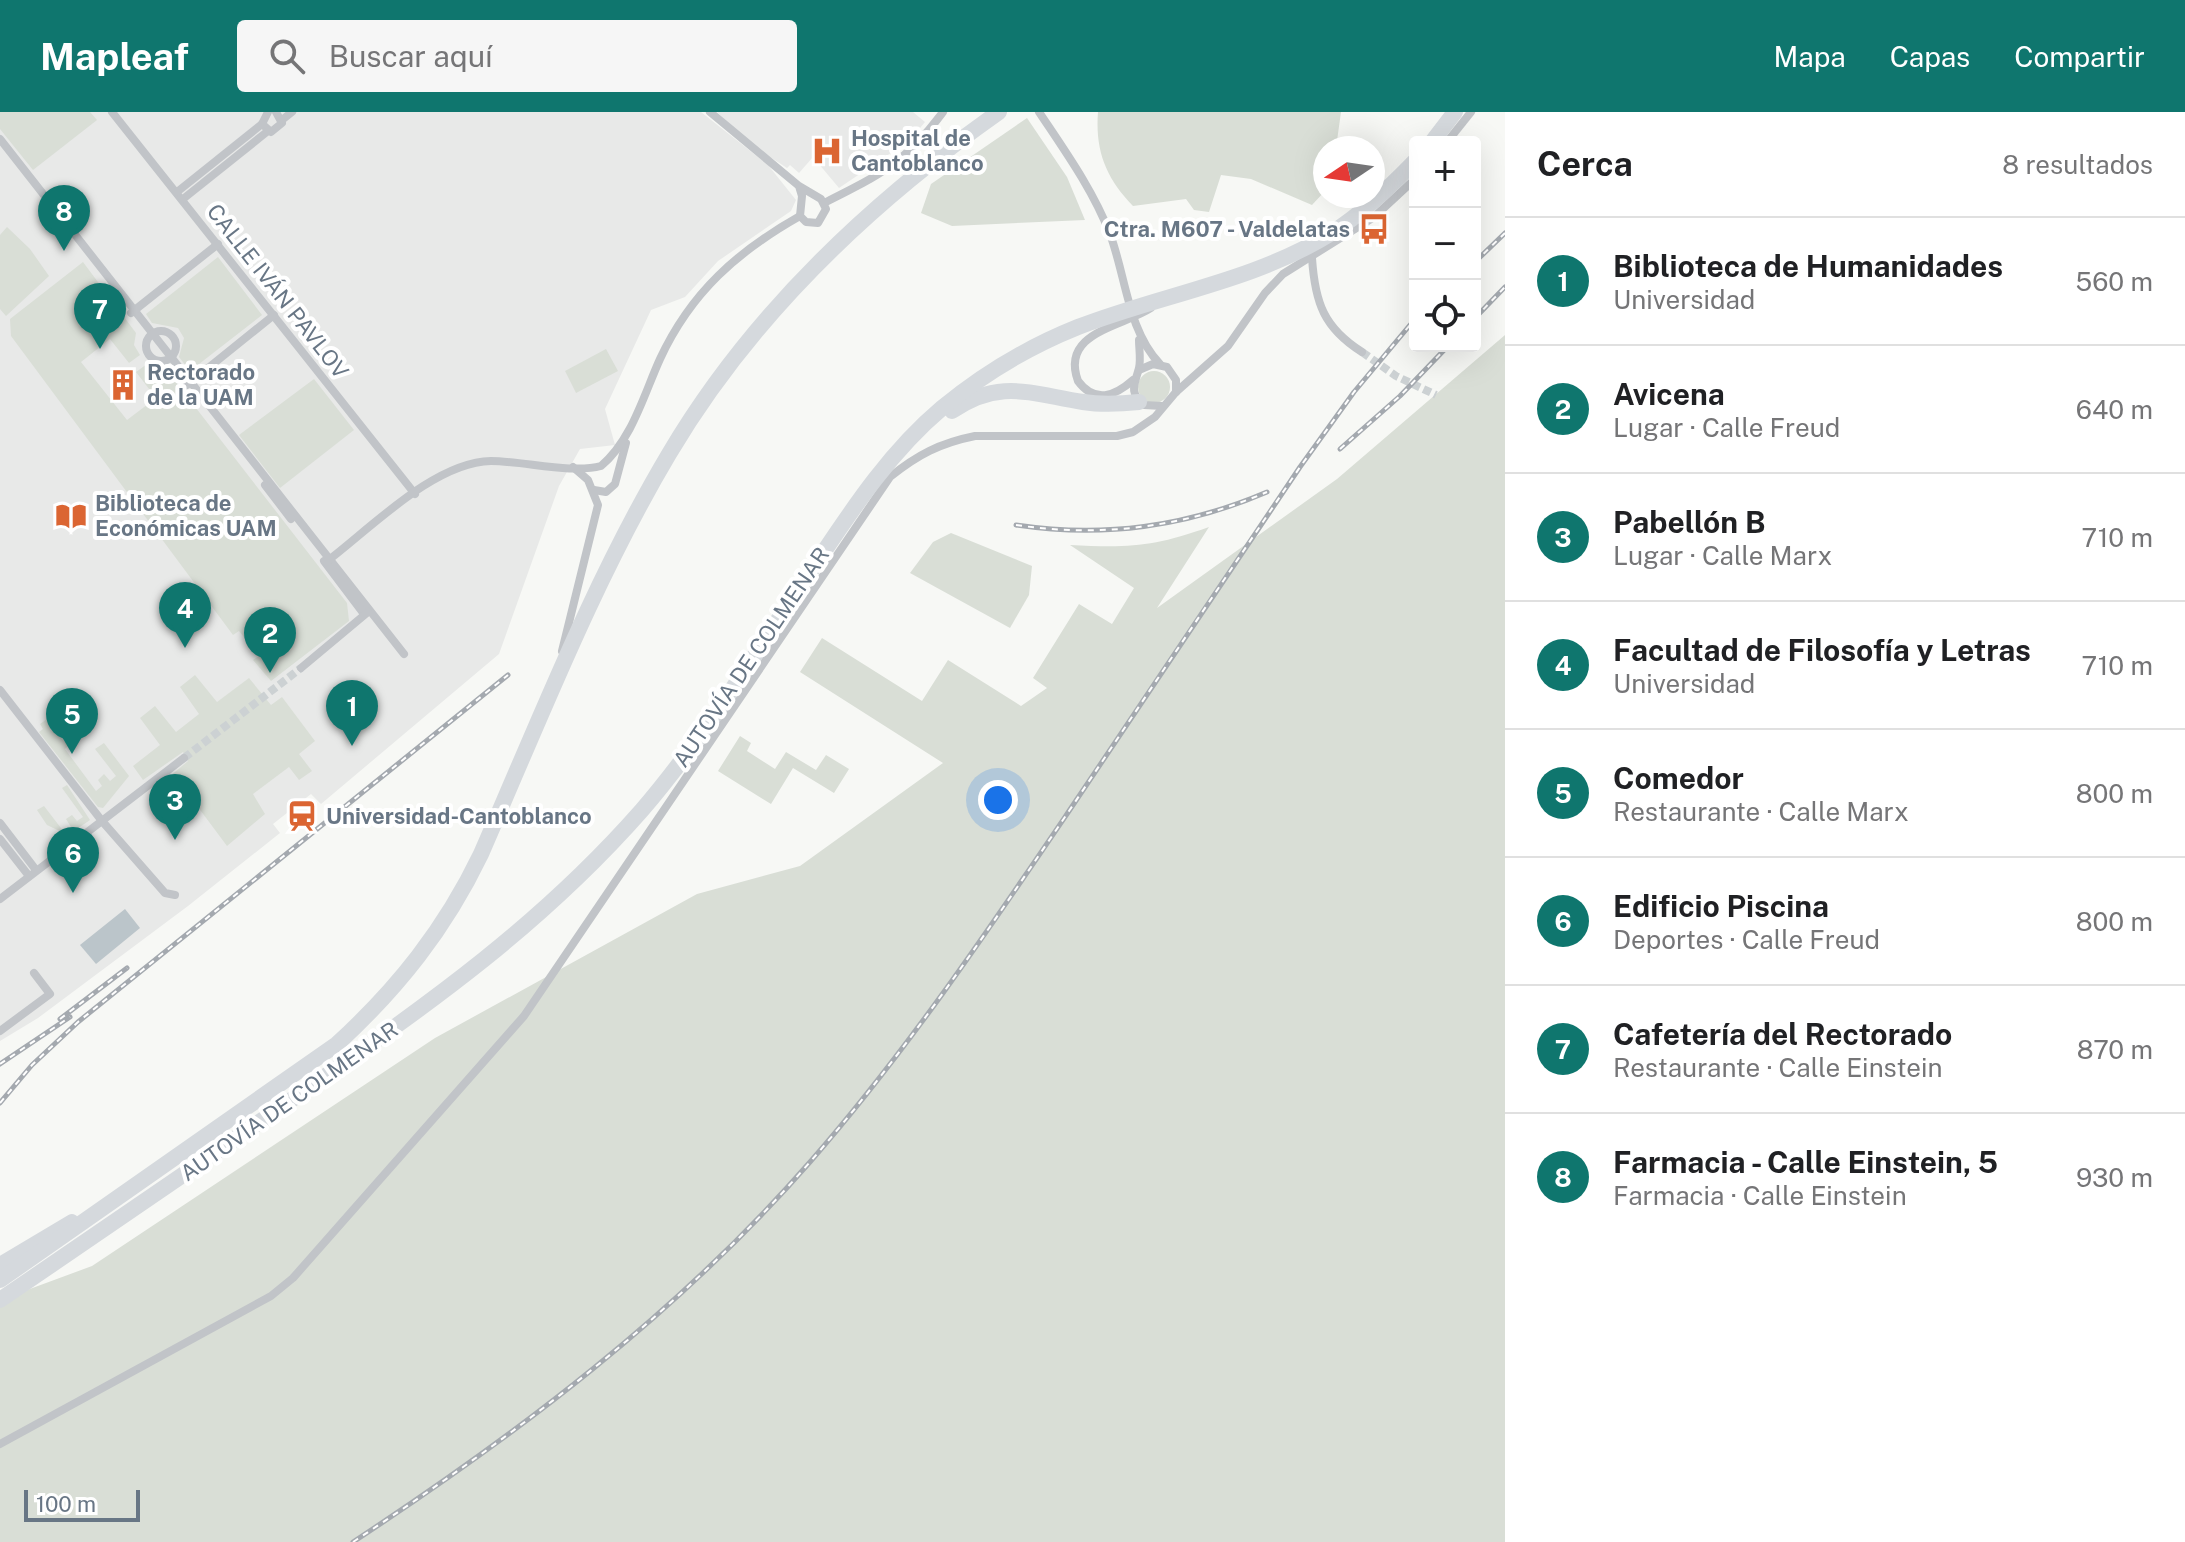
<!DOCTYPE html>
<html lang="es">
<head>
<meta charset="utf-8">
<style>
	:root { --surface:#fff; --page:#f6f6f6; --text:#202124; --muted:#757577; --line:#e0e0e0; --accent:#0f766e }
	body { margin:0; font-family:"Public Sans",sans-serif; background:var(--page); color:var(--text) }
	.controls { position:absolute; right:24px; top:24px; display:grid; overflow:hidden; border-radius:8px; box-shadow:0 8px 32px #0002 }
	.controls button { width:72px; height:72px; display:grid; place-items:center; padding:0; border:0; border-bottom:2px solid var(--line); background:var(--surface); color:var(--text); font:40px sans-serif }
	.compass { position:absolute; left:1313px; top:24px; width:72px; height:72px; border-radius:50%; background:var(--surface); box-shadow:0 8px 32px #0002; rotate:257deg }
	.scale { position:absolute; left:24px; bottom:20px; width:116px; box-sizing:border-box; padding-left:8px; border:4px solid #687685; border-top:0; font-size:22px; line-height:28px; white-space:nowrap; color:#687685; -webkit-text-stroke:6px #fff; paint-order:stroke }
	.you { position:absolute; left:998px; top:688px; width:28px; height:28px; margin:-20px; border:6px solid #fff; border-radius:50%; background:#1a73e8; box-shadow:0 0 0 12px #1a73e833 }
	.badge { display:grid; place-items:center; width:52px; height:52px; border-radius:50%; background:var(--accent); color:#fff; font-size:26px; font-weight:700 }
	.pin { position:absolute; translate:-50% -66px; filter:drop-shadow(0 2px 4px #0008) }
	.pin::after { content:''; position:absolute; top:42px; width:28px; height:24px; background:inherit; clip-path:polygon(0 0,100% 0,50% 100%) }
	.list { margin:0; padding:0; list-style:none }
	h2 { display:flex; justify-content:space-between; align-items:center; height:104px; margin:0; padding:0 32px; font-size:34px }
	h2 small { font-size:26px; font-weight:400; color:var(--muted) }
	.list li { display:grid; grid-template-columns:52px 1fr auto; gap:24px; align-items:center; box-sizing:border-box; height:128px; padding:0 32px; border-top:2px solid var(--line) }
	.list b { display:block; font-size:30px; white-space:nowrap }
	.list p { margin:0; font-size:26px; white-space:nowrap; color:var(--muted) }
	.list em { font-size:26px; font-style:normal; color:var(--muted) }
	.icon { flex:none; width:44px; height:44px; fill:none; stroke:currentColor; stroke-width:2; stroke-linecap:round; stroke-linejoin:round }
	.map { position:relative; flex:none; width:1505px; height:1430px; overflow:hidden }
	header { display:flex; align-items:center; gap:48px; box-sizing:border-box; height:112px; padding:0 40px; background:var(--accent); color:#fff }
	header strong { font-size:38px }
	nav { display:flex; gap:44px; margin-inline-start:auto; font-size:28px }
	.search { width:560px; height:72px; background:var(--page); display:flex; align-items:center; gap:20px; box-sizing:border-box; padding:0 28px; border-radius:8px; color:var(--muted); font-size:30px }
	main { display:flex }
	aside { flex:1; background:var(--surface) }
	.map>svg:first-child { display:block }
	.built { fill:#e8e9e8 }
	.green { fill:#d9ded6 }
	.water { fill:#bbc5ca }
	.lines { fill:none; stroke-linecap:round; stroke-linejoin:round }
	.minor-tunnel { stroke:#ccd1d3; stroke-width:8; stroke-dasharray:8 4; stroke-linecap:butt }
	.minor { stroke:#c1c4c8; stroke-width:8 }
	.trunk { stroke:#d5d9dd; stroke-width:14 }
	.motorway { stroke:#d5d9dd; stroke-width:16 }
	.rail-casing { stroke:#a4a9af; stroke-width:5 }
	.rail { stroke:#fff; stroke-width:2; stroke-dasharray:6; stroke-linecap:butt }
	.labels { text-anchor:middle; stroke-width:8; stroke-linejoin:round; paint-order:stroke }
	.poi-label { font-size:22px; font-weight:bold; fill:#687685; stroke:#fff; text-anchor:start }
	.street-label { font-size:22px; fill:#687685; stroke:#fff }
</style>
</head>
<body>
<header>
<strong>Mapleaf</strong>
<div class="search"><svg class="icon" aria-label="search" viewBox="0 0 24 24"><circle cx="10" cy="10" r="6"/><path d="M15 15l6 6"/></svg>Buscar aquí</div>
<nav><a>Mapa</a><a>Capas</a><a>Compartir</a></nav>
</header>
<main>
<div class="map">
<svg width="1505" height="1430" viewBox="0 0 1505 1430">
	<rect width="100%" height="100%" fill="#f7f8f5"/>
	<!-- built -->
	<g class="built">
		<polygon points="0,0 701,0 768,53 796,88 791,99 718,149 685,185 651,198 605,297 615,333 580,337 559,374 499,542 321,692 311,682 273,712 280,721 188,794 38,906 0,929"/>
		<polygon points="717,0 913,0 925,10 910,28 839,76 813,45 799,61 790,53 787,56 753,34"/>
	</g>
	<!-- green -->
	<g class="green">
		<polygon points="0,0 90,0 97,8 33,58 0,17"/>
		<path d="M1098,0h243l-5,36h-11v43l-13,14 -61,-26 -30,-4 -12,37 -15,-2 -8,-11 -53,7c-27,-28 -38,-55 -35,-94z"/>
		<polygon points="1027,6 1067,65 1085,108 952,114 921,101 931,72"/>
		<polygon points="7,115 30,137 49,164 6,204 0,197 0,123"/>
		<polygon points="218,145 262,203 190,259 179,245 184,226 178,216 152,211 146,202"/>
		<polygon points="83,150 136,221 134,233 140,243 129,251 110,227 81,250 127,308 156,286 136,260 147,252 155,263 161,262 167,268 172,265 347,491 349,509 271,569 253,548 265,540 269,544 290,528 285,521 278,526 273,520 280,514 275,508 254,524 258,530 252,535 239,519 233,523 11,224 10,207"/>
		<path d="M1505,223v1207h-1505v-242l92,-34 343,-228 262,-144 103,-28 143,-103 -143,-91 22,-34 100,63 26,-41 73,46 26,-18 -14,-10 46,-74 33,20 22,-36 -64,-43c59,3 83,2 139,-18l-52,81 180,-129z"/>
		<polygon points="606,237 618,259 576,281 565,259"/>
		<circle cx="1154" cy="275" r="16"/>
		<polygon points="314,267 354,318 280,376 239,323"/>
		<polygon points="951,421 1032,454 1029,483 1010,516 910,461 933,430"/>
		<polygon points="195,563 217,590 249,566 271,593 282,585 315,629 299,642 312,659 299,668 289,655 253,682 265,702 227,734 186,679 169,665 188,649 183,640 143,668 133,654 160,633 140,606 155,594 176,620 199,602 180,575"/>
		<polygon points="47,607 53,614 50,617 69,633 65,637 96,679 102,674 98,668 104,662 110,669 116,664 95,637 104,631 129,664 103,696 98,695 39,620 43,617 40,612"/>
		<polygon points="740,624 751,631 747,639 775,657 786,640 816,658 826,643 849,657 834,681 793,656 771,692 718,659"/>
		<polygon points="67,673 90,708 68,723 47,713 37,698 44,694 64,720 71,715 66,707 72,703 77,709 83,705 62,676"/>
	</g>
	<!-- water -->
	<polygon class="water" points="125,797 140,816 96,852 80,833"/>
	<g class="lines">
		<!-- minor-tunnel -->
		<g class="minor-tunnel">
			<polyline points="1362,240 1396,264 1436,283"/>
			<polyline points="184,646 301,556"/>
		</g>
		<!-- minor -->
		<g class="minor">
			<polyline points="112,0 415,382"/>
			<polyline points="268,0 262,12 271,20 282,11 276,0"/>
			<polyline points="710,0 799,74 821,87 826,97 818,111 806,110 800,104 802,84 799,74"/>
			<path d="M1039,0c26,39 54,78 71,122 16,43 18,97 50,130"/>
			<polyline points="282,8 292,0"/>
			<polyline points="0,27 404,542"/>
			<polyline points="1447,30 1471,0"/>
			<polyline points="177,80 262,12"/>
			<polyline points="183,87 268,19"/>
			<path d="M824,91c56,-28 81,-40 119,-91"/>
			<path d="M1312,146c3,45 12,70 50,94"/>
			<polyline points="131,201 218,132"/>
			<circle cx="161" cy="234" r="15"/>
			<path d="M1139,228c0,8 2,20 0,28 -4,16 -11,24 5,37l18,1"/>
			<polyline points="1139,258 1153,252 1167,255 1176,268 1176,280"/>
			<path d="M1133,268c-18,16 -38,24 -55,1 -18,-49 44,-54 73,-73"/>
			<polyline points="187,273 274,203"/>
			<polyline points="265,373 291,407"/>
			<polyline points="594,378 606,380 615,372 626,331"/>
			<polyline points="324,449 364,502"/>
			<path d="M326,450c44,-33 108,-100 165,-101 33,0 81,13 110,5 31,-26 43,-72 59,-107 31,-67 78,-108 140,-143"/>
			<polyline points="562,539 598,393 588,368 573,355"/>
			<polyline points="301,556 368,500"/>
			<polyline points="0,578 102,709 165,781 175,783"/>
			<polyline points="0,711 36,758"/>
			<polyline points="0,727 29,764"/>
			<polyline points="0,787 184,646"/>
			<polyline points="0,919 50,882 34,861"/>
			<path d="M0,1332l271,-148 22,-18 231,-262 366,-539c27,-22 50,-34 85,-41h142l16,-4 22,-15 21,-25 52,-46 37,-53 18,-19 91,-57 41,-38"/>
		</g>
		<!-- trunk -->
		<polyline class="trunk" points="0,1152 72,1109"/>
		<!-- motorway -->
		<g class="motorway">
			<polyline points="1432,30 1455,0"/>
			<path d="M952,299c48,-33 79,-17 131,-9 19,3 37,2 56,0"/>
			<path d="M0,1168l337,-236c61,-56 108,-115 144,-190 59,-135 113,-274 188,-400 81,-137 201,-251 330,-342"/>
			<path d="M0,1188c103,-70 205,-140 307,-211 124,-87 234,-164 335,-279 67,-78 119,-167 177,-251 36,-54 73,-109 123,-151 41,-34 86,-61 136,-81 82,-32 176,-46 252,-93 32,-20 59,-46 85,-73"/>
		</g>
		<defs>
			<g id="rail">
				<polyline points="1475,150 1505,121"/>
				<polyline points="1475,206 1505,175"/>
				<polyline points="1340,337 1400,284 1448,234"/>
				<path d="M1016,413c88,13 169,2 251,-33"/>
				<polyline points="60,907 127,856"/>
				<polyline points="0,952 70,905"/>
				<polyline points="0,991 32,953 78,910 508,563"/>
				<path d="M353,1430c166,-109 325,-229 457,-380 96,-110 177,-230 259,-351 77,-115 154,-230 231,-344l54,-75 61,-73"/>
			</g>
		</defs>
		<!-- rail casing -->
		<use href="#rail" class="rail-casing"/>
		<!-- rail -->
		<use href="#rail" class="rail"/>
	</g>
	<!-- icons -->
	<defs>
		<symbol id="hospital-bare" viewBox="-9 -9 18 18"><path d="M-5-5h3v3.5h4V-5h3V5h-3V1.5h-4V5h-3Z" fill="#db6532" stroke="#fff" stroke-width="2.5" paint-order="stroke"/></symbol>
		<symbol id="bus-bare" viewBox="-9 -9 18 18"><path d="M-5-6H5V4H4V6H2V4H-2V6H-4V4H-5ZM-3.5-4V0h7V-4ZM-3.5 1.2v1.5H-2V1.2ZM2 1.2v1.5H3.5V1.2Z" fill="#db6532" stroke="#fff" stroke-width="2.5" paint-order="stroke"/></symbol>
		<symbol id="building-bare" viewBox="-9 -9 18 18"><path d="M-4-6H4V6H1V3H-1V6H-4ZM-2.5-4.3h1.7v1.8h-1.7ZM.8-4.3h1.7v1.8H.8ZM-2.5-1h1.7V.8h-1.7ZM.8-1h1.7V.8H.8Z" fill="#db6532" stroke="#fff" stroke-width="2.5" paint-order="stroke"/></symbol>
		<symbol id="library-bare" viewBox="-9 -9 18 18"><path d="M-6-4Q-3-5.5-.7-3.5V5Q-3 3-6 4ZM6-4Q3-5.5 .7-3.5V5Q3 3 6 4Z" fill="#db6532" stroke="#fff" stroke-width="2.5" paint-order="stroke"/></symbol>
		<symbol id="station-bare" viewBox="-9 -9 18 18"><path d="M-3-6H3Q5-6 5-4V2Q5 4 3 4L4.5 6H3L1.5 4h-3L-3 6H-4.5L-3 4Q-5 4-5 2V-4Q-5-6-3-6ZM-3.5-4v3h7v-3ZM-3.5 1v1.5H-2V1ZM2 1v1.5H3.5V1Z" fill="#db6532" stroke="#fff" stroke-width="2.5" paint-order="stroke"/></symbol>
	</defs>
	<g fill-rule="evenodd">
		<use href="#hospital-bare" x="805" y="17" width="44" height="44"/>
		<use href="#bus-bare" x="1352" y="95" width="44" height="44"/>
		<use href="#building-bare" x="101" y="251" width="44" height="44"/>
		<use href="#library-bare" x="49" y="382" width="44" height="44"/>
		<use href="#station-bare" x="280" y="682" width="44" height="44"/>
	</g>
	<g class="labels">
		<!-- poi labels -->
		<g class="poi-label">
			<text x="851" y="34">Hospital de<tspan x="851" dy="25">Cantoblanco</tspan></text>
			<text x="1350" y="125" text-anchor="end">Ctra. M607 - Valdelatas</text>
			<text x="147" y="268">Rectorado<tspan x="147" dy="25">de la UAM</tspan></text>
			<text x="95" y="399">Biblioteca de<tspan x="95" dy="25">Económicas UAM</tspan></text>
			<text x="326" y="712">Universidad-Cantoblanco</text>
		</g>
		<!-- street labels -->
		<g class="street-label">
			<text transform="translate(278 179) rotate(52)" y="8">CALLE IVÁN PAVLOV</text>
			<text transform="translate(751 545) rotate(-56)" y="8">AUTOVÍA DE COLMENAR</text>
			<text transform="translate(289 989) rotate(-35)" y="8">AUTOVÍA DE COLMENAR</text>
		</g>
	</g>
</svg>
<div class="controls">
<button>+</button>
<button>−</button>
<button><svg class="icon" aria-label="locate" viewBox="0 0 24 24"><circle cx="12" cy="12" r="6"/><path d="M12 2v4M12 18v4M2 12h4M18 12h4"/></svg></button>
</div>
<svg class="compass" viewBox="-18 -18 36 36"><path d="M0-13l5 13h-10z" fill="#e53935"/><path d="M0 13l5-13h-10z" fill="#757577"/></svg>
<div class="scale">100 m</div>
<div class="you"></div>
<div class="pin badge" style="left:352px;top:634px">1</div>
<div class="pin badge" style="left:270px;top:561px">2</div>
<div class="pin badge" style="left:175px;top:728px">3</div>
<div class="pin badge" style="left:185px;top:536px">4</div>
<div class="pin badge" style="left:72px;top:642px">5</div>
<div class="pin badge" style="left:73px;top:781px">6</div>
<div class="pin badge" style="left:100px;top:237px">7</div>
<div class="pin badge" style="left:64px;top:139px">8</div>
</div>
<aside>
<h2>Cerca<small>8 resultados</small></h2>
<ul class="list">
<li><span class="badge">1</span><div><b>Biblioteca de Humanidades</b><p>Universidad</p></div><em>560 m</em></li>
<li><span class="badge">2</span><div><b>Avicena</b><p>Lugar · Calle Freud</p></div><em>640 m</em></li>
<li><span class="badge">3</span><div><b>Pabellón B</b><p>Lugar · Calle Marx</p></div><em>710 m</em></li>
<li><span class="badge">4</span><div><b>Facultad de Filosofía y Letras</b><p>Universidad</p></div><em>710 m</em></li>
<li><span class="badge">5</span><div><b>Comedor</b><p>Restaurante · Calle Marx</p></div><em>800 m</em></li>
<li><span class="badge">6</span><div><b>Edificio Piscina</b><p>Deportes · Calle Freud</p></div><em>800 m</em></li>
<li><span class="badge">7</span><div><b>Cafetería del Rectorado</b><p>Restaurante · Calle Einstein</p></div><em>870 m</em></li>
<li><span class="badge">8</span><div><b>Farmacia - Calle Einstein, 5</b><p>Farmacia · Calle Einstein</p></div><em>930 m</em></li>
</ul>
</aside>
</main>
</body>
</html>
